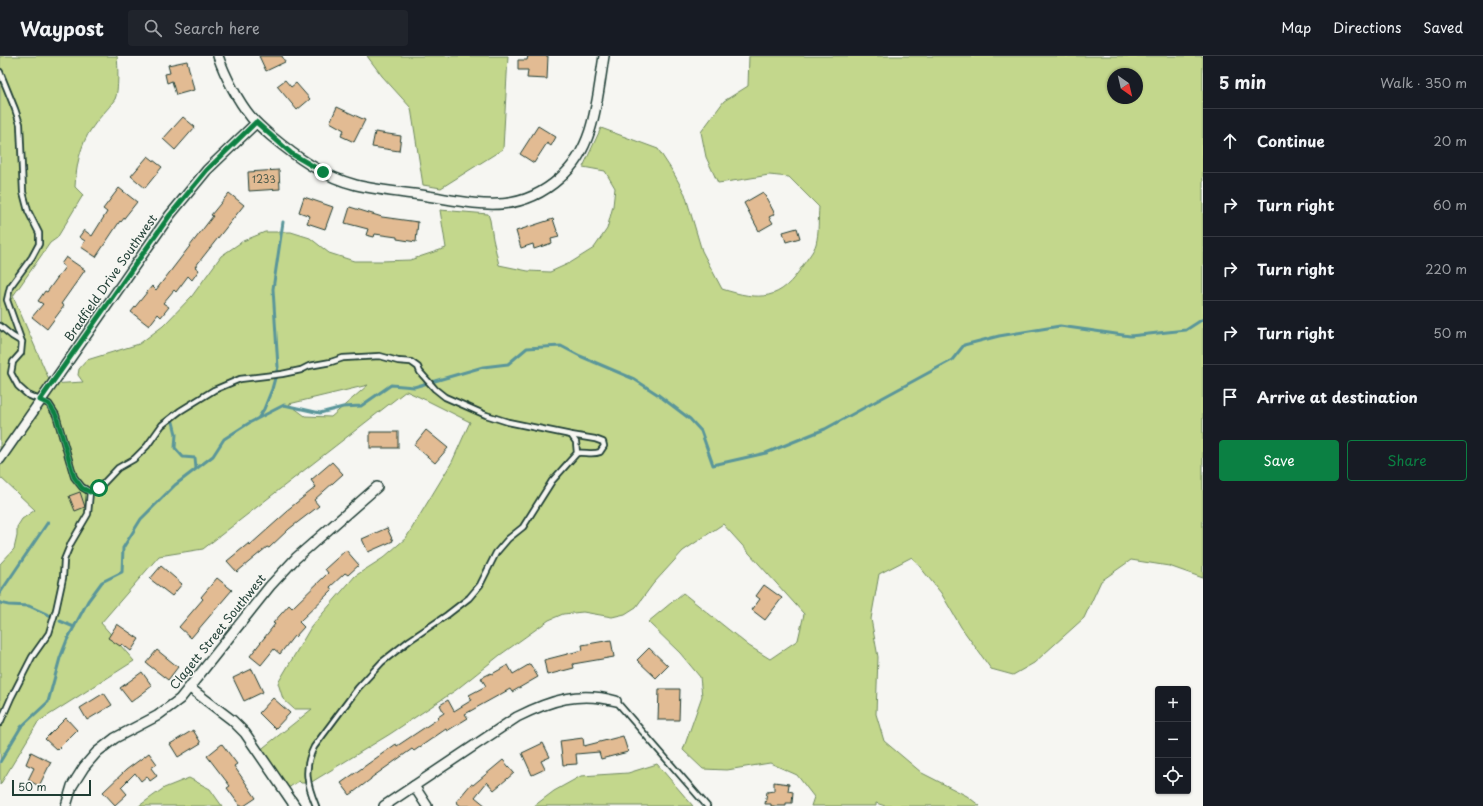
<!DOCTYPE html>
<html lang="en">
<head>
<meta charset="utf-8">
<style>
	:root { --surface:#171b24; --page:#20242c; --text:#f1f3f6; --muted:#9ea1a6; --line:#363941; --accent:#0b8043 }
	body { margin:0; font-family:"Playpen Sans",sans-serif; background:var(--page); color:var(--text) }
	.controls { position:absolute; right:12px; bottom:12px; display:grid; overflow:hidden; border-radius:4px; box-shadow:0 1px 3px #0004 }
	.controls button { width:36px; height:36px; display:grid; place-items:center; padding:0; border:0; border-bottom:1px solid var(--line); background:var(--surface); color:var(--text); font:20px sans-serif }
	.compass { position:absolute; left:1107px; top:12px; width:36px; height:36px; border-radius:50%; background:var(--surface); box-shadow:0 1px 3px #0004; rotate:146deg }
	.scale { position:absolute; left:12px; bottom:10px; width:79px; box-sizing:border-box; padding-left:4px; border:2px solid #1f3d34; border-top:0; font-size:11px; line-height:14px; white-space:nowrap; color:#1f3d34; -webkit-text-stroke:3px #f6f6f2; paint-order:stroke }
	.stop { position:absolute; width:12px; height:12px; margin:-9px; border:3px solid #0b8043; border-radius:50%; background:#fff }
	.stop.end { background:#0b8043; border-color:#fff; box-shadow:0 1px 4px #0008 }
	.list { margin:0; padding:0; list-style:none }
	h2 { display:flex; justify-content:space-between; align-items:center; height:52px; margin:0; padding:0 16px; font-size:17px }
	h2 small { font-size:13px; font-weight:400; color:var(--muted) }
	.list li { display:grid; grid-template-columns:26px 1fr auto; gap:12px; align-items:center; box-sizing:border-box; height:64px; padding:0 16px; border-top:1px solid var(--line) }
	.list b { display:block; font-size:15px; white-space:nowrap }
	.list em { font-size:13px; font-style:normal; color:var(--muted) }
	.actions { display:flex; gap:8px; padding:12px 16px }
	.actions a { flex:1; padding:9px 0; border:1px solid var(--accent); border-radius:4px; text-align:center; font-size:14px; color:var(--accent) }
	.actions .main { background:var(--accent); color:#fff }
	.icon { flex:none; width:22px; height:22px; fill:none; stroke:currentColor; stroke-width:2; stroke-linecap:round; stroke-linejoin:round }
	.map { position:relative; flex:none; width:1203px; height:750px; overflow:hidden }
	header { display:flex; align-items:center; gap:24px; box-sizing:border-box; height:56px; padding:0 20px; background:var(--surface); border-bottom:1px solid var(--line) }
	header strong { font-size:19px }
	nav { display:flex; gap:22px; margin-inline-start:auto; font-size:14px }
	.search { width:280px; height:36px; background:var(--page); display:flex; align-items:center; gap:10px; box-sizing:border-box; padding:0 14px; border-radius:4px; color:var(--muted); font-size:15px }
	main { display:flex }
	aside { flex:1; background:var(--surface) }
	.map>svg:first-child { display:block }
	.green { fill:#c3d78c; stroke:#718a60; fill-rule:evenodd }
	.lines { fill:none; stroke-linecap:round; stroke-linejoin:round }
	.stream { stroke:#5a969a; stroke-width:3 }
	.building { fill:#e2bb93; stroke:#1f3d34 }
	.service-casing { stroke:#1f3d34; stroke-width:8 }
	.minor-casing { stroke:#1f3d34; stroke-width:12 }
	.service { stroke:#f6f6f2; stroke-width:4.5 }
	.minor { stroke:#f6f6f2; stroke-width:9 }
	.route { stroke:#0b8043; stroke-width:5 }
	.labels { text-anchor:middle; stroke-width:3; stroke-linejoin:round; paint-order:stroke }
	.number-label { font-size:10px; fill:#505c4c }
	.street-label { font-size:12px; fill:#1f3d34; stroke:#f6f6f2 }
</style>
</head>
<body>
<header>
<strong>Waypost</strong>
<div class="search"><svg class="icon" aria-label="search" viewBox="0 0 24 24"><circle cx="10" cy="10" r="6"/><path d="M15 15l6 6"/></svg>Search here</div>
<nav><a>Map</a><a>Directions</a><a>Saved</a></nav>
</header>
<main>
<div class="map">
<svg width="1203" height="750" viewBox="0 0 1203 750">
	<rect width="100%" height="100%" fill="#f6f6f2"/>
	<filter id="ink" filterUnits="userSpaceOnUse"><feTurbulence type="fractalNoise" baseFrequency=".025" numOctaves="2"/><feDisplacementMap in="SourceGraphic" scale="8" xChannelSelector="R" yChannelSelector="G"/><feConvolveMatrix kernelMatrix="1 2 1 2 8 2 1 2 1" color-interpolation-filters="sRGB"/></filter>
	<g filter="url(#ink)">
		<!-- green -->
		<g class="green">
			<path d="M0,0h117c1,9 2,35 -2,43 -7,11 -17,19 -23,29 -12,16 -16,40 -17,59l8,8 -26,43 -7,5 -37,53 38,88 32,-2 -5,-7 1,-6 8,-9 52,-16 24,-18 29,-30 29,-40 22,-15 22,-9h26l19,6 19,15 25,8h28l28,-1 36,-12 -6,-38 48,4 2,6 3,19 6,26 29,6 22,1 20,-9 24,-15 13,-19 6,-23 2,-18 -10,-17 -22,-4 18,-39 57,21 15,23 12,22 17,57 20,38c38,12 59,12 81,-24 4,-6 11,-14 13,-21 3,-11 2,-25 3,-37l-30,-30 -20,-2 -30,5 -21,3 -12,-26 -5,-25 23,-31 24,-15 1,-30h454v522l-34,-12 -38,-6 -30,21 -17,37 -50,45 -21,12 -22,-6 -30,-42 -20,-34 -29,-36 -33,17 -8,45 7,38 -2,57 8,27 38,32 45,23 13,10h-95l-9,-3v3h-65l3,-9 -17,-22 -27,-12 -43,7 -24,-1 -20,-19 19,-54 -2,-19 -20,-24 -32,-31 35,-29 66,53 21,13 28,-19 6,-26 -81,-90 -40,27 -30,33 -17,23 -11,7 -13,3 -29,-5 -20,2 -14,6 -49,35 -44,35 -66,44 -80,49h-9l-2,-2 -14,9 -26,-39 53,-42h-18l-11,-10 -5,-16 33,-56 44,-51 28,-18 23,-20 46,-76 18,-40 -42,-21 -22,-10 -203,158 -44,7 -58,67 33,38 -96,61 -38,63v-221l14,-15 3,-13v-9l5,-8 13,-9 -35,-33zM1113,18h24v24h-24zM368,329l-37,32 -26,-1 -16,-12z"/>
			<polygon points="367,0 508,0 503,93 441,132 423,129 411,52 382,20"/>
			<polygon points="657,708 693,750 534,750 554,735 581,720 628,717"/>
			<polygon points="189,722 210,733 222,750 139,750 164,732"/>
		</g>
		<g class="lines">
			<!-- stream -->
			<g class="stream">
				<polyline points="259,361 264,353 272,333 278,311 273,233 283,166"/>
				<polyline points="173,366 176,378 175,392 183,401 195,402 196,412"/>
				<polyline points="0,537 48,466"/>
				<polyline points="0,547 9,549 29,550 51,560"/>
				<polyline points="60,565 74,571"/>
				<polyline points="0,706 21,671 48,646 60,602 67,584 88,545 102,526 122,516 123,492 141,463 175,429 213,400 224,383 249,367 284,349 320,357 343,351 361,350 391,329 414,331 483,311 508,308 527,292 561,290 580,300 634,323 657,338 690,363 701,375 713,409 766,397 825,373 952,304 964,289 999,280 1060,270 1130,280 1186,274 1203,263"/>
			</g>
		</g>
		<!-- building -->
		<g class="building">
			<polygon points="259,0 282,0 285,6 266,15"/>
			<polygon points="528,0 548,0 547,23 527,22 528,14 518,14 518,4 527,4"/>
			<polygon points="187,5 194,34 176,39 172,25 167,27 165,18 170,17 168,9"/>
			<polygon points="285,24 291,31 296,27 310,43 297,54 277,30"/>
			<polygon points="337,51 365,64 354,86 341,80 344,74 330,66"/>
			<polygon points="183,61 195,71 175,94 163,83"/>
			<polygon points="538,70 556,81 551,90 547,87 534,107 520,98"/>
			<polygon points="375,76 401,80 399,95 372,91"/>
			<polygon points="148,100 162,111 145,132 131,120"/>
			<polygon points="279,114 280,133 249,135 248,116"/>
			<polygon points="119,132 137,146 121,166 120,165 96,201 81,191 85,185 79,181 84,174 92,180 107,156 103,153"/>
			<polygon points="763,136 775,158 769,161 773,167 759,175 744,147"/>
			<polygon points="229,137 244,149 195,211 199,214 192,224 188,220 176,236 174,234 163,247 169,251 161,261 158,258 149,270 131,256 152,230 156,234 213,160 211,159"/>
			<polygon points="304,141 333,151 325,173 307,167 310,160 299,156"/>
			<polygon points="350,151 382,161 418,166 416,186 397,183 397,181 375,178 374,181 366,179 368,173 345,167"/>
			<polygon points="553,163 559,181 551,183 552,187 534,193 533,188 521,192 516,175"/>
			<polygon points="797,172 800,182 786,186 783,176"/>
			<polygon points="66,201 85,214 61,248 64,250 47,273 32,261 43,248 38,245 45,235 47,236 65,211 61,208"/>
			<polygon points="426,374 448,392 435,407 414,389"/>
			<rect x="370" y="376" width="28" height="16"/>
			<polygon points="332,406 343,418 314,444 319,450 289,473 269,492 267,491 237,516 227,505 249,487 250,489 287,456 286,455 316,431 311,424"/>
			<polygon points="80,436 85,451 75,455 69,440"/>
			<polygon points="387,472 393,485 368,496 362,483"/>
			<polygon points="346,494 359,509 348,519 345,517 330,531 332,534 299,566 304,571 295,581 294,580 280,598 274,593 261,609 250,600 275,568 273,567 289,549 292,552 328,517 325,513"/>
			<polygon points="161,510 182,528 172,540 150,523"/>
			<polygon points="217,522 232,534 191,582 179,571 203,543 201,541"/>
			<polygon points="764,529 782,542 765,564 752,554 760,543 756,540"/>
			<polygon points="117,568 139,583 131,595 122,588 120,590 108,582"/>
			<polygon points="611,584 614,601 573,608 574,612 547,619 544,604 583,594 582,589"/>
			<polygon points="649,592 668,610 656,622 637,604"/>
			<polygon points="157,594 178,611 168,624 146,607"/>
			<polygon points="530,608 538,621 512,636 510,633 465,658 468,662 447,675 446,673 414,695 412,693 371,722 371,723 350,739 341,727 396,688 397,690 439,662 438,661 444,657 440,649 448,644 454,655 472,644 469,639 486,630 481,622 491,617 492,618 508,609 513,618"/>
			<polygon points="252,613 263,636 244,645 233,622"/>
			<polygon points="142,616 152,630 131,646 120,632"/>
			<polygon points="659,633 680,633 679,664 658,664"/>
			<polygon points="104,637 112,649 87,664 80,652"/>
			<polygon points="273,642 290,657 275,673 259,657"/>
			<polygon points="66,662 77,674 57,694 45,683"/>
			<polygon points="193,674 201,687 178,701 170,688"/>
			<polygon points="623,680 628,696 601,703 599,696 576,698 577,708 563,709 560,685 583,682 584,690"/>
			<polygon points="543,687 550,701 541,705 545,713 532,719 522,697"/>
			<polygon points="222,688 237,708 234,710 256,742 244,750 240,750 227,732 230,730 207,700"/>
			<polygon points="31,696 51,706 39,730 28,724 34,712 26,708"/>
			<polygon points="149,697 157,708 151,712 157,720 150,725 147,720 141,725 135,717 121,731 127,738 115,749 103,736 126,714"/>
			<polygon points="503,704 514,717 494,734 487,726 475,741 486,750 461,750 456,746 471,728 473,729"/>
			<polygon points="774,726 789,728 788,735 793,736 792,747 786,747 786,750 771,750 771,748 765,748 767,736 774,735"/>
		</g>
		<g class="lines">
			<defs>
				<g id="service">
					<path d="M0,16l15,37 5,15 3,68 5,19 11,22v11l-7,13 -22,30 -3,13 15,42 -1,11 -8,9 -2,11 7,13 10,9 21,9 7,11 18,62 8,10 8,5 9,-4 19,-20 16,-9 13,-13 15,-21 18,-14 34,-21 26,-11 42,-5 19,-4 8,-4 22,-4 12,-4 37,-2 18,5 13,1 7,5 2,5 15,17 10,8 41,18 22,7 63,13 5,7 1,11 -25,28 -29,46 -15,12 -12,14 -16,32 -11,13 -22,17 -37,25 -28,22 -24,26 -44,59c-11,22 -7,37 2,59"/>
					<polyline points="0,270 12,280 22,286"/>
					<path d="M571,379l24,4 8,3 1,4 -4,6c-7,3 -15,0 -23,1"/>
					<polyline points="616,645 707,750"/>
					<polyline points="0,667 11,642 32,601 49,577 56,554 63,522 64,504 71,487 88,458 90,436"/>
				</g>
				<g id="minor">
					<path d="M218,0c7,20 20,45 33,61 6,7 13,13 20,19 25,21 53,41 85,49 26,6 53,8 78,12 48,8 86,17 126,-19 35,-30 37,-79 44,-122"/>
					<polyline points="0,403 170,159 207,114 256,67"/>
					<polyline points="190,632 232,664 245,677 295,750"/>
					<polyline points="414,730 427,750"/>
					<polyline points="66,750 72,730 84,711 97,696 115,682 157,660 180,643 270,530 296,502 377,431"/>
					<path d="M384,750l133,-89c34,-17 62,-26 99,-16"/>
				</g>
			</defs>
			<!-- service casing -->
			<use href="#service" class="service-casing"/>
			<!-- minor casing -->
			<use href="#minor" class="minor-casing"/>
			<!-- service -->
			<use href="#service" class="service"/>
			<!-- minor -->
			<use href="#minor" class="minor"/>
		</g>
	</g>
	<g class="lines" filter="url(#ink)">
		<!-- route -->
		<polyline class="route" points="99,432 90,436 82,432 74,421 56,359 49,348 40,344 170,159 207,114 256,66 292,98 323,116"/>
	</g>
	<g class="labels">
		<!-- number labels -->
		<g class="number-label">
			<text x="264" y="127">1233</text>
		</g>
		<!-- street labels -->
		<g class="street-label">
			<text transform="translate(111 222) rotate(-55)" y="4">Bradfield Drive Southwest</text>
			<text transform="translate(218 576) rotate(-51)" y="4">Clagett Street Southwest</text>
		</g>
	</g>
</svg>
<div class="controls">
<button>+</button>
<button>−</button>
<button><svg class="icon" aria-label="locate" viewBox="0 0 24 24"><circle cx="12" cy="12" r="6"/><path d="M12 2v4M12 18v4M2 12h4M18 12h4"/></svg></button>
</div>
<svg class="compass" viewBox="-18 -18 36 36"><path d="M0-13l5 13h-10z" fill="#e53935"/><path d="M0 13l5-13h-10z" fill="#9ea1a6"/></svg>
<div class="scale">50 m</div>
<div class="stop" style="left:99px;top:432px"></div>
<div class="stop end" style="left:323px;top:116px"></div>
</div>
<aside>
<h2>5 min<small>Walk · 350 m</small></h2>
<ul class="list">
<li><svg class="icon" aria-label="ahead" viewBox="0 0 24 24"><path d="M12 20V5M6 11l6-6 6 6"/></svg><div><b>Continue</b></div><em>20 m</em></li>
<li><svg class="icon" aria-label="right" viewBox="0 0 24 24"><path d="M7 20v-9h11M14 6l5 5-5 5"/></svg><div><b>Turn right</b></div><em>60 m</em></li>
<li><svg class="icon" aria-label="right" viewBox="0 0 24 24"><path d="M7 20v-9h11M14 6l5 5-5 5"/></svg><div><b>Turn right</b></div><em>220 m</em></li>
<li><svg class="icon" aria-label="right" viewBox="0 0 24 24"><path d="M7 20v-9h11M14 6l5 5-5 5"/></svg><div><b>Turn right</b></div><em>50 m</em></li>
<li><svg class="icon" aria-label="arrive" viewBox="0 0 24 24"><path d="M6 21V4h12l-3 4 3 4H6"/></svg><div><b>Arrive at destination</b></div></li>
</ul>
<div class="actions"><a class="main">Save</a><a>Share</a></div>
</aside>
</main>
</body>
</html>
